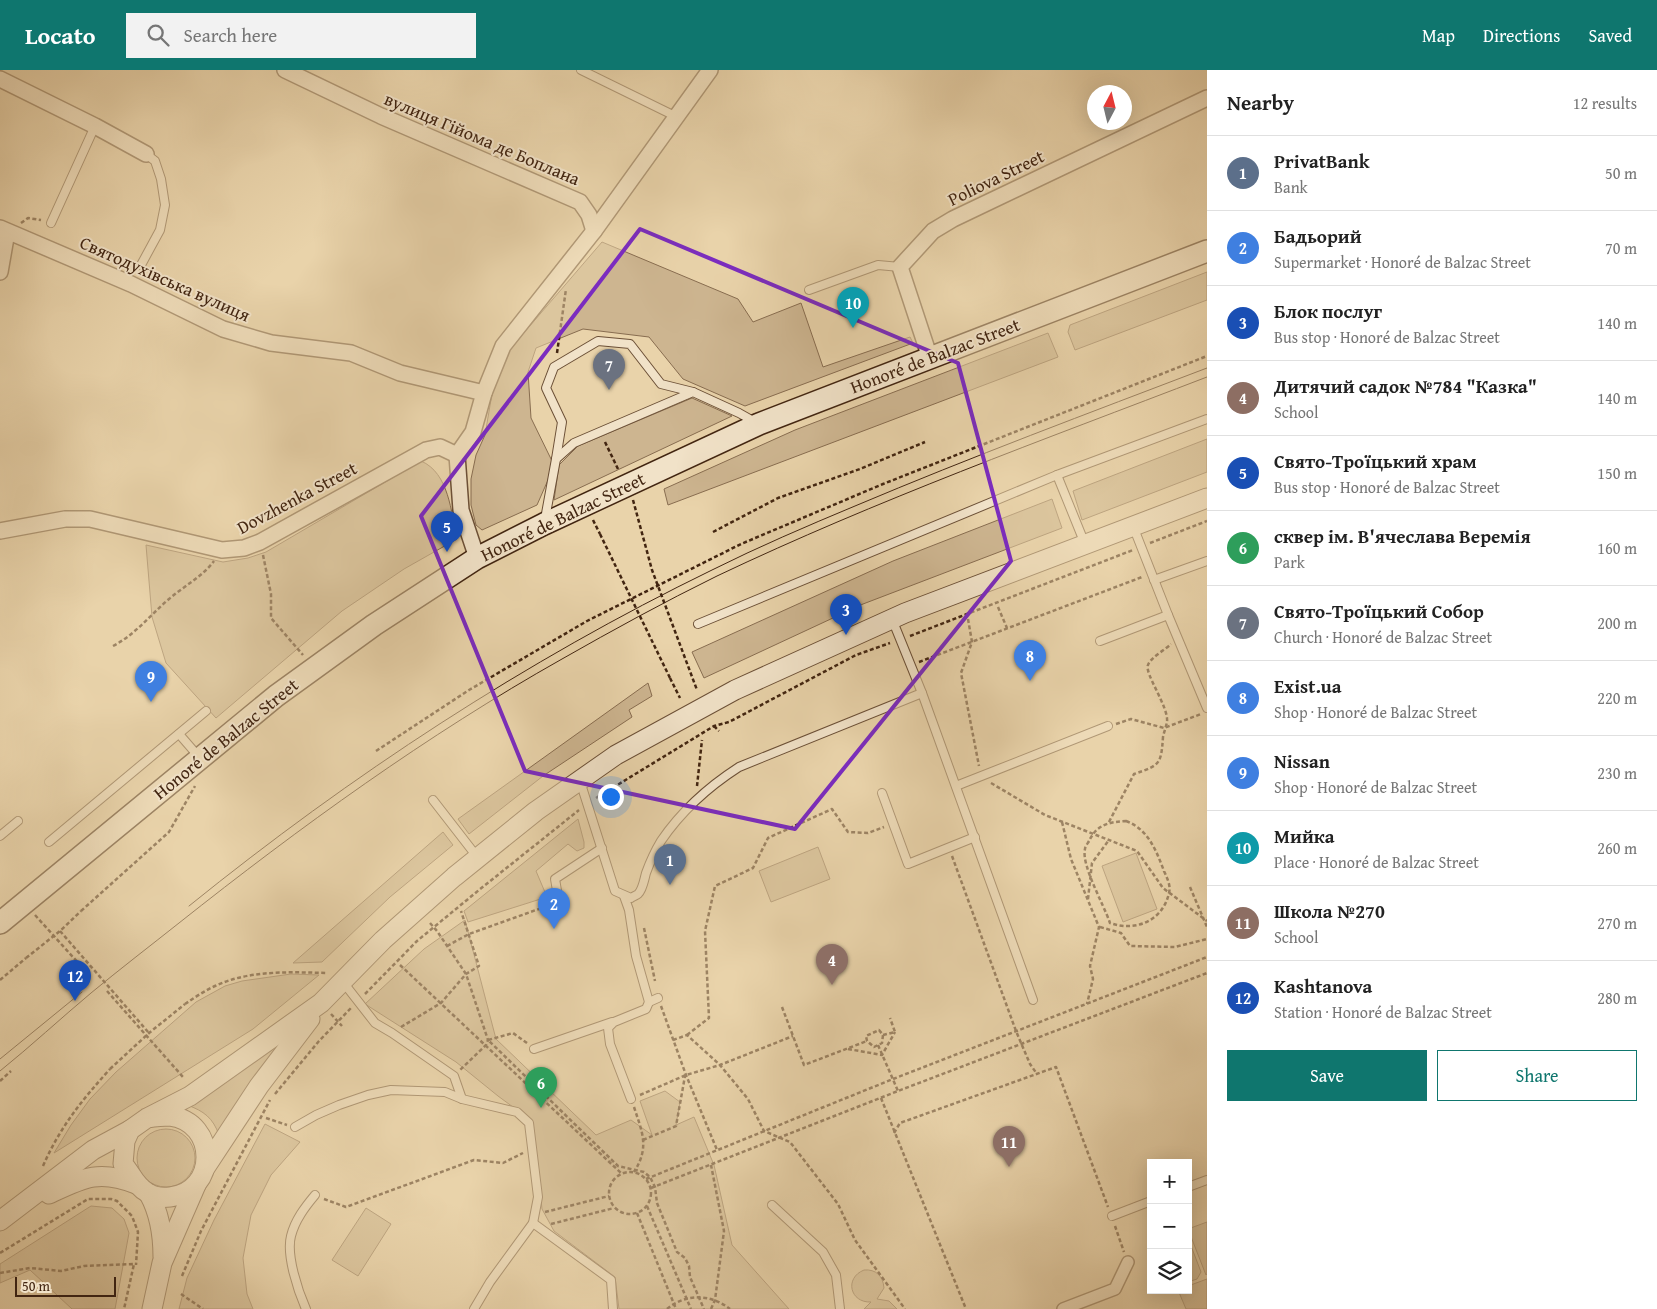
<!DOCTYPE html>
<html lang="en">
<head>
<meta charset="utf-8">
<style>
	:root { --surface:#fff; --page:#f2f2f2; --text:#222; --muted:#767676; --line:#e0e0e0; --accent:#0f766e }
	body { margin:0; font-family:"Gentium Book Plus",serif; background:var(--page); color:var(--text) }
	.controls { position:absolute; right:15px; bottom:15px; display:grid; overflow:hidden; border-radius:0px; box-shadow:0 5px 20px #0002 }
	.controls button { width:45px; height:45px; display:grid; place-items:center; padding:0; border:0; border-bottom:1px solid var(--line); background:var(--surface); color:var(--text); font:25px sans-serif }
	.compass { position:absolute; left:1087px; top:15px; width:45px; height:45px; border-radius:50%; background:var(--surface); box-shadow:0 5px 20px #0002; rotate:7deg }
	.scale { position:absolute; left:15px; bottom:12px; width:101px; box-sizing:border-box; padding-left:5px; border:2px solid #422511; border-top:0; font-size:14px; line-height:18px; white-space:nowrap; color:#422511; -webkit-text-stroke:4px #f1e2c8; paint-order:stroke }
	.you { position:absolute; left:610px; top:726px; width:18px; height:18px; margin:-12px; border:4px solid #fff; border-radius:50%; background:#1a73e8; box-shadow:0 0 0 8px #1a73e833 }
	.badge { display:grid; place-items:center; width:32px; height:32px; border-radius:50%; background:var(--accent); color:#fff; font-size:16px; font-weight:700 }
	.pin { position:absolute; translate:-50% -41px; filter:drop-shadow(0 1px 2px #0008) }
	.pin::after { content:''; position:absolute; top:26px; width:18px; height:15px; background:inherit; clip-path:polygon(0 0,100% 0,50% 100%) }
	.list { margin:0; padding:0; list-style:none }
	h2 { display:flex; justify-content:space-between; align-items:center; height:65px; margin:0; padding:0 20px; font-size:21px }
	h2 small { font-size:16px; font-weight:400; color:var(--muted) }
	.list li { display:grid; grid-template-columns:32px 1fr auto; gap:15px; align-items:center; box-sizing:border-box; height:75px; padding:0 20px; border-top:1px solid var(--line) }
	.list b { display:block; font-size:19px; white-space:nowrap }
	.list p { margin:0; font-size:16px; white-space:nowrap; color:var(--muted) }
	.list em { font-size:16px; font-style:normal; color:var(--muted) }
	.actions { display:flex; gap:10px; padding:15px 20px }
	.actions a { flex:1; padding:11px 0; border:1px solid var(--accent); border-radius:0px; text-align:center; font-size:18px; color:var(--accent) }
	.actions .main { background:var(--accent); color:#fff }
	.icon { flex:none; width:28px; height:28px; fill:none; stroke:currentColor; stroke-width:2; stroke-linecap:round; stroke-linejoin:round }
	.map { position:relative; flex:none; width:1207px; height:1239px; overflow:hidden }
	header { display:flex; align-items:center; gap:30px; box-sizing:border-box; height:70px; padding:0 25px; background:var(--accent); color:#fff }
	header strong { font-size:24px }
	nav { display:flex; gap:28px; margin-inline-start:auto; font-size:18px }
	.search { width:350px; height:45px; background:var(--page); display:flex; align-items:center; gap:12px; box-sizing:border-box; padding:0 18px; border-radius:0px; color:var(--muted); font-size:19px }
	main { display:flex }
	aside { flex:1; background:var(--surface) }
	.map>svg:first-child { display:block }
	.green { fill:#cdb590; stroke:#886d50 }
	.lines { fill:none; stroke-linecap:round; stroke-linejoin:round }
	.service-casing { stroke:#6c5037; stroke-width:10 }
	.pedestrian-casing { stroke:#6c5037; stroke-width:14 }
	.minor-casing { stroke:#6c5037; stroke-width:18 }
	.tertiary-casing { stroke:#6c5037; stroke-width:21 }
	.secondary-casing { stroke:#422511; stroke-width:24 }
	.path { stroke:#422511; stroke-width:2.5; stroke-dasharray:4 2.5; stroke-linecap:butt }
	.service { stroke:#f1e2c8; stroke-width:8 }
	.pedestrian { stroke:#f1e2c8; stroke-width:11 }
	.minor { stroke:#f1e2c8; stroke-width:15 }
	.tertiary { stroke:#f1e2c8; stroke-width:19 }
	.secondary { stroke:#f1e2c8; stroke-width:21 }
	.tram { stroke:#422511; stroke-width:1 }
	.path-bridge { stroke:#422511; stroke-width:2.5; stroke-dasharray:4 2.5; stroke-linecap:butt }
	.marked { fill:none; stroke:#7b2cbf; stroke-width:4; stroke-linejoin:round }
	.labels { text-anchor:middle; stroke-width:4; stroke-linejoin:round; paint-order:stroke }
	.street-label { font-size:18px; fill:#422511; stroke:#f1e2c8 }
</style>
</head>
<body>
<header>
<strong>Locato</strong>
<div class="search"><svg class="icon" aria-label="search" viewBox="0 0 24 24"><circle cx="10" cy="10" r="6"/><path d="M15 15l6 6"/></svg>Search here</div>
<nav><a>Map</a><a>Directions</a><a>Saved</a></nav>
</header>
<main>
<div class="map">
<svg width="1207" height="1239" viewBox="0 0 1207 1239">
	<rect width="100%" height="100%" fill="#e9d3aa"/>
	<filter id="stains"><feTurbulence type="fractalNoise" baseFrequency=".004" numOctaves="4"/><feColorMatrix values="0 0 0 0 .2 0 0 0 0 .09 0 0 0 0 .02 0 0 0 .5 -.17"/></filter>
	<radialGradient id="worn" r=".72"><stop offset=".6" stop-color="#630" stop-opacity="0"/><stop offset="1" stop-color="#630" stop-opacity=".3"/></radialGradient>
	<!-- green -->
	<g class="green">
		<polygon points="602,172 738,229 753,252 801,233 823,297 910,267 913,273 745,336 683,309 649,267 583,259 536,278 528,302 531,348 552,391 548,410 537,435 482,460 476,455 471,435 471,409 476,385 485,365 494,312 510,279"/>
		<polygon points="1207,202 1207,230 1075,280 1068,262 1070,255"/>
		<polygon points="1048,263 1058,287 668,435 664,419 795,360"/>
		<polygon points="692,328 732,346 554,430 559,395 578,376"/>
		<polygon points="1207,369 1207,402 1082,450 1073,421"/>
		<path d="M421,391c28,12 30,51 36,78l-53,30 -62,42 -126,107 -50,-55 -14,-46 -6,-72 77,17 25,-4 18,-6z"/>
		<polygon points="1052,429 1062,458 863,534 704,608 692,582 893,491"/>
		<polygon points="648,613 652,626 629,640 632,647 543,706 469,764 458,749"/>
		<polygon points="578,749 584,772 584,778 577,781 568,774 536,801 547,827 468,852 464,841"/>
		<polygon points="443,762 453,775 390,827 322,892 293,893"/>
		<polygon points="818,777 830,809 771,832 759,801"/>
		<polygon points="1136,783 1157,839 1123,852 1102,796"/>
		<polygon points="465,850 496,969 596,1065 631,1050 652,1065 640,1031 665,1021 680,1032 676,1055 694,1047 714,1095 732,1175 789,1239 619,1239 615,1207 554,1161 542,1139 532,1051 498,1026 456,992 365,934 424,879"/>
		<polygon points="291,904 319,905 253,959 54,1083 71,1055 90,1029 116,1002 196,932 225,916 242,911"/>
		<path d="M278,975l-59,90c-6,-17 -15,-24 -32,-30z"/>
		<polygon points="265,1054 300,1072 271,1105 251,1145 243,1188 247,1224 253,1239 179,1239 187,1208 214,1150"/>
		<circle cx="166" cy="1088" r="29"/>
		<polygon points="91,1136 112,1138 124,1149 129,1163 115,1239 72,1239 30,1200 0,1213 0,1194"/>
		<polygon points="366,1138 391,1154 358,1206 332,1190"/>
		<polygon points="1207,1152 1207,1204 1206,1205 1188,1159"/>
		<polygon points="1188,1168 1201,1202 1197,1209 1188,1212"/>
		<path d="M864,1200c12,-1 19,6 20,18l-7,11 12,2 8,8h-33l7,-7c-21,1 -27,-24 -7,-32z"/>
		<polygon points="1207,1209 1207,1239 1186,1239 1178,1220 1188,1220 1188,1216"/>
	</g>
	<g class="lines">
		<defs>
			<g id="service">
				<polyline points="581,0 677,47"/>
				<polyline points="51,153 95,56"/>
				<polyline points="141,195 160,160 165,135 161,109 155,91 146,84"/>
				<polyline points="809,220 878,195 900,197"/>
				<polyline points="556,389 562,352 546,318 554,297 598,271 630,274 661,314 693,322"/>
				<polyline points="1057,405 1085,474"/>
				<polyline points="545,449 556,389 574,373 693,322 739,343 755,352"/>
				<polyline points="1133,456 1168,545 1207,638"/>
				<polyline points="1154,510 1207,491"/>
				<polyline points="892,549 922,623 1033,930"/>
				<polyline points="698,554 1057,405 1207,349"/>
				<polyline points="1100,571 1168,545"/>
				<polyline points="179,664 199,687"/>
				<path d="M580,711l35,110 16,7c1,-1 6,-3 7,-4 5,-5 6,-14 8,-21 4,-11 9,-22 15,-32 21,-31 47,-54 78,-74l183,-74"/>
				<polyline points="956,716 1108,656"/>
				<polyline points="882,723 908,794 975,767"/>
				<polyline points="433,730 478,788"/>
				<polyline points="0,766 18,751"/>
				<polyline points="49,772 206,641"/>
				<polyline points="624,826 629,840 636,886 649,932 646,939 614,952 608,958 610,974 631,1029"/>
				<polyline points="559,832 555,809 602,778"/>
				<polyline points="343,912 375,953 392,963 454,1006 462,1029"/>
				<polyline points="649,932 658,928"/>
				<polyline points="534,979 612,952"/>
				<polyline points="295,1057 316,1045 339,1035 368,1025 391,1020 445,1022 462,1029 517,1042 529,1053 538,1127 533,1153 490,1212 474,1239"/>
				<polyline points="1188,1117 1207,1110"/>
				<polyline points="772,1135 823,1182 836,1205 840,1239"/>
				<polyline points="1112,1146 1151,1131"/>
				<polyline points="533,1153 611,1210 613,1239"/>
				<path d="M306,1239c-8,-18 -20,-54 -15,-73 4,-16 14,-29 24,-41"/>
			</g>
			<polyline id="pedestrian" points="1063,1239 1115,1219 1128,1192"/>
			<g id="minor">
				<polyline points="285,0 381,46 580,132 589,145 594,161"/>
				<polyline points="0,9 95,56 146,84"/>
				<polyline points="0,158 131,214 223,259 271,273 351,283 400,303 484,323"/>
				<polyline points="0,202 7,162"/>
				<polyline points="930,288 900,197 933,161 953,149 1207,28"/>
				<polyline points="0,461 65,449 90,449 222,480 244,478 260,472 426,380 440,377 457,385"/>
				<polyline points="477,488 461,440 457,385 473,362 484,323 503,276 594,161 710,0"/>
			</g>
			<g id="tertiary">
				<path d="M147,1048c7,-1 15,-2 23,-2 48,6 48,76 0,81 -8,1 -16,0 -22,-4 -13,-7 -16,-19 -25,-29l2,-23 5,-11 17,-12 43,-22 131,-93 62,-63 71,-63 82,-66 80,-56 119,-65 170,-77 302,-115"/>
				<polyline points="205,1098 259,1016 310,949"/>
				<path d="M49,1124c34,-16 50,-25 87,-10"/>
				<path d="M149,1124c11,20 14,40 14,63"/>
				<polyline points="0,1151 93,1080 130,1060"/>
				<polyline points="152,1239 162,1193 196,1115"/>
			</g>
			<polyline id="secondary" points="0,853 276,626 374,555 477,488 544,454 759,354 1207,181"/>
		</defs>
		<!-- service casing -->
		<use href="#service" class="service-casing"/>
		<!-- pedestrian casing -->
		<use href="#pedestrian" class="pedestrian-casing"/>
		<!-- minor casing -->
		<use href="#minor" class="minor-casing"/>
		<!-- tertiary casing -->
		<use href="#tertiary" class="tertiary-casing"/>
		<!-- secondary casing -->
		<use href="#secondary" class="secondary-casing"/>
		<!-- path -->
		<g class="path">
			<polyline points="21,153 28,148 41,150"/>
			<polyline points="557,283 566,219"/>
			<polyline points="605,372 618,399"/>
			<polyline points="633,430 652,500 697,620"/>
			<polyline points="593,450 600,464"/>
			<polyline points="713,462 778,428 860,399 925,372"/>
			<polyline points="1150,473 1207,451"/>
			<polyline points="263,485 271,524 271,548 303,585"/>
			<polyline points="998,537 1007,558"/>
			<polyline points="968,549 972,572 961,603 979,696"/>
			<polyline points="910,566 1133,480"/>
			<path d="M113,576c23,-12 36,-30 56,-47 15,-13 33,-22 45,-38"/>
			<polyline points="919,592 1142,507"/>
			<polyline points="670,608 680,628"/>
			<polyline points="1116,654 1131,649 1164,658 1201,644"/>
			<polyline points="714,656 719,661"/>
			<polyline points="376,681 469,620 587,551 741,474 883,414 1207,286"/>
			<polyline points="991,713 1045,745 1137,781 1163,818 1207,851"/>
			<polyline points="697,716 702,670"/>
			<polyline points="596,728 714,656 729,652 856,585 890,573"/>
			<path d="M1126,751c22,8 30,29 38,50 3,7 7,14 5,22 -6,28 -34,39 -59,30 -6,-18 -29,-58 -25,-74 0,-3 4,-7 5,-10 8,-15 20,-17 36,-18z"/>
			<polyline points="1062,752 1071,789 1099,857 1090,896 1093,909 1087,934"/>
			<path d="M1109,752l25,-48c26,-9 27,-9 29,-37 1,-5 3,-10 4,-15 2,-15 -23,-49 -19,-57 3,-8 17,-15 23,-21"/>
			<polyline points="952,786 1016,961 1030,994 1037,1004"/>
			<polyline points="1190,817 1207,857"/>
			<polyline points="1088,829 1092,793 1109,770"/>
			<polyline points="81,841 169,762 195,716"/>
			<polyline points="35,845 90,906"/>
			<polyline points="430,853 437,861 466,904 488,970 486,975 460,1000"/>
			<polyline points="1100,857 1121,863 1130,876 1175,877 1207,869"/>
			<polyline points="644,858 655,911"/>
			<polyline points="447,876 469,864 550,835"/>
			<polyline points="400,895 621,1103"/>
			<polyline points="0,910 26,888"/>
			<polyline points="107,921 183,1007"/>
			<polyline points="365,924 417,871 479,820 579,740"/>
			<path d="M185,934c9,-6 19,-13 30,-18 34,-16 74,-14 111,-13"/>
			<polyline points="661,936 686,1005 717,1080"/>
			<polyline points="782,937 804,995 867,971"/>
			<polyline points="331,944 342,956"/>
			<polyline points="401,957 441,933 466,904 479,896 461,841"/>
			<polygon points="879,960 883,965 882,973 874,977 867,971 866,966"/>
			<polyline points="687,965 709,948 705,861 715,816 753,798 768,768 832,739 848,762 868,763 884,757"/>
			<polyline points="883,965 895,962 890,948"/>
			<polyline points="673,970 687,965 720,995 748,1029 764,1061 790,1072 838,1134 855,1170 905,1239"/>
			<polyline points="527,973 513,963 488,970 618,1096 644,1102 650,1107 655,1117 657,1133 677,1182 685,1188 689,1196 690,1207 704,1239"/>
			<polyline points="878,975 898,1021"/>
			<polyline points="848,979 882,985 895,962"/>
			<polyline points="0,1011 11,1001"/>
			<polyline points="275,1024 319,971 351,938"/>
			<polyline points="640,1025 686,1005 720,995 793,966"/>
			<polyline points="881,1028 966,1239"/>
			<path d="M634,1037c8,25 16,40 0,65"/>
			<polyline points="266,1048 287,1055"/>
			<polyline points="894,1063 900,1053 1056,997 1108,1137"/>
			<polyline points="643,1070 676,1056 685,1006"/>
			<path d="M43,1096c17,-39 39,-66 67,-97"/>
			<circle cx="630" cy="1123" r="21"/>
			<polyline points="646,1109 893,1009 1207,887"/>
			<polyline points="651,1118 898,1021 1207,903"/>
			<polyline points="324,1129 346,1137 474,1090 503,1093 523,1083"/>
			<polyline points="647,1136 691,1239"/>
			<polyline points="545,1142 609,1126"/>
			<polyline points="637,1143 676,1239"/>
			<polyline points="551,1154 614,1138"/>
			<polyline points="1115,1156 1124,1182"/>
			<polyline points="0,1183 88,1129 111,1129 117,1131 132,1146 138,1162 136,1195"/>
			<polyline points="0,1203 30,1198 61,1201 84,1196 134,1194 124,1239"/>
			<polyline points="182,1206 201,1161 270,1030"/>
			<polyline points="181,1224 203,1239"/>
			<path d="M667,1239c19,-16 44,-15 63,0"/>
			<polyline points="711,1239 715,1230 724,1161 711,1095"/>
		</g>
		<!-- service -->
		<use href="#service" class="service"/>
		<!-- pedestrian -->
		<use href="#pedestrian" class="pedestrian"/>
		<!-- minor -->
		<use href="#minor" class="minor"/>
		<!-- tertiary -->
		<use href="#tertiary" class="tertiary"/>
		<!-- secondary -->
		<use href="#secondary" class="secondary"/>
		<!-- tram -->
		<g class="tram">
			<path d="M189,836c162,-131 336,-245 523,-336 46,-23 95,-44 143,-64 116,-49 234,-93 352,-138"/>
			<polyline points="0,989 82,922"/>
			<path d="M0,1001c31,-25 60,-52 91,-78 29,-24 59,-47 88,-70 121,-96 248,-188 383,-264 51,-29 102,-57 155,-83 160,-76 326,-136 490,-199"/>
		</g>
		<!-- path-bridge -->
		<g class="path-bridge">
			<polyline points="600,464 670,608"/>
			<polyline points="60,861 149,963"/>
			<polyline points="26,888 60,861 81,841"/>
			<polyline points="110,999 149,963 185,934"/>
		</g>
	</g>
	<!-- marked area -->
	<path d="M0 0H1207V1239H0ZM640,159l318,134 53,198 -216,268 -270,-58 -104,-255z" fill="#e9d3aa" fill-opacity=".55" fill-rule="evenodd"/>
	<path class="marked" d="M640,159l318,134 53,198 -216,268 -270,-58 -104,-255z"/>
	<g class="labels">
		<!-- street labels -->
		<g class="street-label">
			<text transform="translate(482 69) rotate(23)" y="6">вулиця Гійома де Боплана</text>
			<text transform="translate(996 108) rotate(-26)" y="6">Poliova Street</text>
			<text transform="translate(165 209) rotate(24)" y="6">Святодухівська вулиця</text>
			<text transform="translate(935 286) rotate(-21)" y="6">Honoré de Balzac Street</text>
			<text transform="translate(297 428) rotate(-28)" y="6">Dovzhenka Street</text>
			<text transform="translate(563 447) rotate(-26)" y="6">Honoré de Balzac Street</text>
			<text transform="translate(226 669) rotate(-39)" y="6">Honoré de Balzac Street</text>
		</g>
	</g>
	<rect width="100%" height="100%" filter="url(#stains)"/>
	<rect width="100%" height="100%" fill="url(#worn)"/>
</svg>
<div class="controls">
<button>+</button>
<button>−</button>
<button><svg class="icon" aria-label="layers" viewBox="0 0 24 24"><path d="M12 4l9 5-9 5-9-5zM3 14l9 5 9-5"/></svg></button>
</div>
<svg class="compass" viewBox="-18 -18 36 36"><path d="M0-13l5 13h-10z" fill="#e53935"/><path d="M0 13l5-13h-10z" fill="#767676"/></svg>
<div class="scale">50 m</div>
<div class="you"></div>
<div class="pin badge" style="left:670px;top:815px;background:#5c6f8a">1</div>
<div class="pin badge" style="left:554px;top:859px;background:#3f7fe0">2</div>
<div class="pin badge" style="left:846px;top:565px;background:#1a4fb4">3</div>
<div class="pin badge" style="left:832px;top:915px;background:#8d6e63">4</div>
<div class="pin badge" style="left:447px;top:482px;background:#1a4fb4">5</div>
<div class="pin badge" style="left:541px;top:1038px;background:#2e9e5b">6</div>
<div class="pin badge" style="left:609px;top:320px;background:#6b7280">7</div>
<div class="pin badge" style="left:1030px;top:611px;background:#3f7fe0">8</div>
<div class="pin badge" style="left:151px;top:632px;background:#3f7fe0">9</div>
<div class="pin badge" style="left:853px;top:258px;background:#0f9aa8">10</div>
<div class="pin badge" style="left:1009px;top:1097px;background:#8d6e63">11</div>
<div class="pin badge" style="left:75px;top:931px;background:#1a4fb4">12</div>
</div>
<aside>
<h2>Nearby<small>12 results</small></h2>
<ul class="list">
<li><span class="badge" style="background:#5c6f8a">1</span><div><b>PrivatBank</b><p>Bank</p></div><em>50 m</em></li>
<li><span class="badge" style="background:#3f7fe0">2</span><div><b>Бадьорий</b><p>Supermarket · Honoré de Balzac Street</p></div><em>70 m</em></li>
<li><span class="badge" style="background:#1a4fb4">3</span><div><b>Блок послуг</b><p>Bus stop · Honoré de Balzac Street</p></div><em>140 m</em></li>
<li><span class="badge" style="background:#8d6e63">4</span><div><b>Дитячий садок №784 &quot;Казка&quot;</b><p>School</p></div><em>140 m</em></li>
<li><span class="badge" style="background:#1a4fb4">5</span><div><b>Свято-Троїцький храм</b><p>Bus stop · Honoré de Balzac Street</p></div><em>150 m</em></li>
<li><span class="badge" style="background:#2e9e5b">6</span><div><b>сквер ім. В'ячеслава Веремія</b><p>Park</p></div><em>160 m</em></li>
<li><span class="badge" style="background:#6b7280">7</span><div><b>Свято-Троїцький Собор</b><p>Church · Honoré de Balzac Street</p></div><em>200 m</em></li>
<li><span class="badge" style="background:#3f7fe0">8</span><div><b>Exist.ua</b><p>Shop · Honoré de Balzac Street</p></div><em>220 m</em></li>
<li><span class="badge" style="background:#3f7fe0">9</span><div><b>Nissan</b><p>Shop · Honoré de Balzac Street</p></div><em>230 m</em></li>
<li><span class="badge" style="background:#0f9aa8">10</span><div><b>Мийка</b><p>Place · Honoré de Balzac Street</p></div><em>260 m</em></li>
<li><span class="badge" style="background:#8d6e63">11</span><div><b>Школа №270</b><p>School</p></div><em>270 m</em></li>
<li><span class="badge" style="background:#1a4fb4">12</span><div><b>Kashtanova</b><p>Station · Honoré de Balzac Street</p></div><em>280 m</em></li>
</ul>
<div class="actions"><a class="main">Save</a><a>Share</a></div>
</aside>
</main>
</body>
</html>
